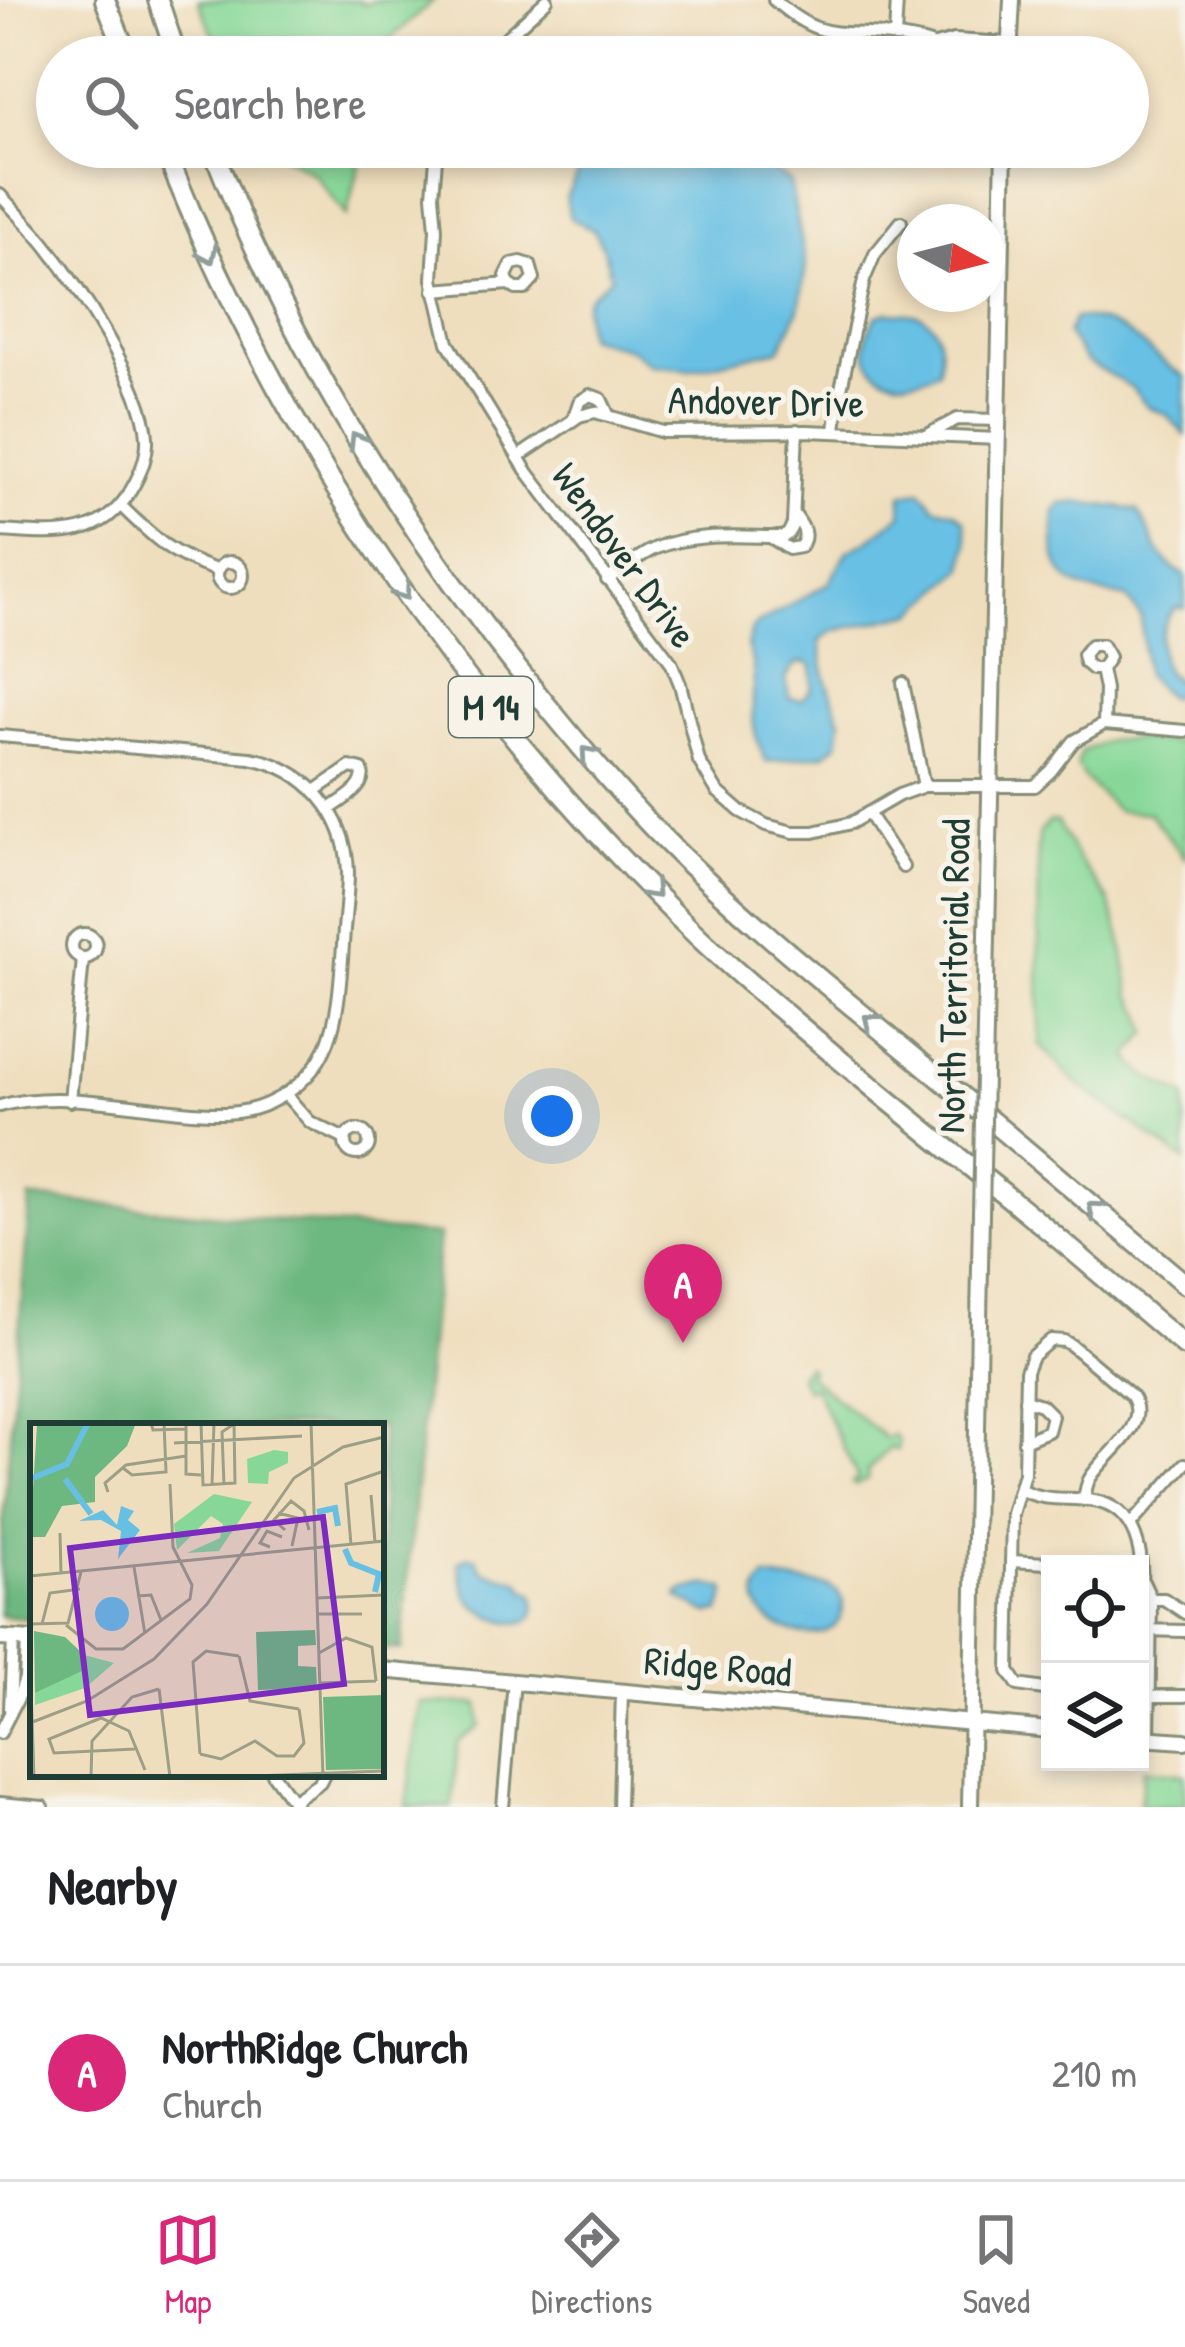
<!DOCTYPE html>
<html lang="en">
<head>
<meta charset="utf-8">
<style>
	:root { --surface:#fff; --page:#f2f2f2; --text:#202124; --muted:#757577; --line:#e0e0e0; --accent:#db2777 }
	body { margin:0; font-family:"Patrick Hand",sans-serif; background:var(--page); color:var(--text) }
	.controls { position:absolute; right:36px; bottom:36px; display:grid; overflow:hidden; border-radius:0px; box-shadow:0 6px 18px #0003 }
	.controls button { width:108px; height:108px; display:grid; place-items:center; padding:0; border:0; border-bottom:3px solid var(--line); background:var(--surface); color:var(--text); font:60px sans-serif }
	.compass { position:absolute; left:897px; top:204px; width:108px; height:108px; border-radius:50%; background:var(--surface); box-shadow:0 6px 18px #0003; rotate:97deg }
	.you { position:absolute; left:552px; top:1116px; width:42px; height:42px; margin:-30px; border:9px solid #fff; border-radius:50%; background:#1a73e8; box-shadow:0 0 0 18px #1a73e833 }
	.badge { display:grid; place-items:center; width:78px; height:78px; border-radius:50%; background:var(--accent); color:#fff; font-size:39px; font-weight:700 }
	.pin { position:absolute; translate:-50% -99px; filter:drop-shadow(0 3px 6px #0008) }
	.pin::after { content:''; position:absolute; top:63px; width:42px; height:36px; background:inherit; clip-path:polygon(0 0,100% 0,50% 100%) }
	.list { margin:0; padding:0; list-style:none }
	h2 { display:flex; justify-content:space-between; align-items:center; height:156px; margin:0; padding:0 48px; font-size:51px }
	h2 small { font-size:39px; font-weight:400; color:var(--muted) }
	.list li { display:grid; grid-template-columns:78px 1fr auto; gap:36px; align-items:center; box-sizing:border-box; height:216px; padding:0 48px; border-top:3px solid var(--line) }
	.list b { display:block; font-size:45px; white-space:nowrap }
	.list p { margin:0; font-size:39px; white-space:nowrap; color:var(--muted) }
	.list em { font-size:39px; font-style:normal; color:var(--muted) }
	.icon { flex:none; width:66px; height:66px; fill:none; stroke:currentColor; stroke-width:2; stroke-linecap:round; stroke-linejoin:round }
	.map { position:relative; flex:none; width:1185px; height:1807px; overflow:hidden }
	.search { position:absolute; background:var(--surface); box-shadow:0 6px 18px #0003; left:36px; right:36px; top:36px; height:132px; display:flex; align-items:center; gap:30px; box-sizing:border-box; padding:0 42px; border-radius:66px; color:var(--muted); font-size:45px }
	.sheet { height:372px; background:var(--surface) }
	nav { display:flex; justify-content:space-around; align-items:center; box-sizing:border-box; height:168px; border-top:3px solid var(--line); background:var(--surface); font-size:33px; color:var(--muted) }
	nav a { display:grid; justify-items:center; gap:6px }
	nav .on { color:var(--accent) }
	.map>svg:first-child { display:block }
	.green { fill:#87d898; stroke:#538a66; stroke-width:3 }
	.forest { fill:#6db880; stroke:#467a5a; stroke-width:3 }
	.water { fill:#67c0e4; stroke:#437e8c; stroke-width:3; fill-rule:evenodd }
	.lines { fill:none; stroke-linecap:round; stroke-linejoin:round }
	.street-casing { stroke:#878e78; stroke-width:16 }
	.secondary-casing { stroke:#878e78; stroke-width:20 }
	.highway-casing { stroke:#878e78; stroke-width:24 }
	.street { stroke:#fff; stroke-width:10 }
	.secondary { stroke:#fff; stroke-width:14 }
	.highway { stroke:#fff; stroke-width:18 }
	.secondary-bridge-casing { stroke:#878e78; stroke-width:20; stroke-linecap:butt }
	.secondary-bridge { stroke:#fff; stroke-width:14 }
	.oneway { stroke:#8f9e9a }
	.labels { text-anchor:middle; stroke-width:10; stroke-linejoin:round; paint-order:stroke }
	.shield { fill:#f7f3e8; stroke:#60746a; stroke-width:3 }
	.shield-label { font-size:36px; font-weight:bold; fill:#1f3d34 }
	.street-label { font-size:39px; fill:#1f3d34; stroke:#f7f3e8 }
	.inset-river { fill:none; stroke:#67c0e4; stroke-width:6 }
	.inset-road { fill:none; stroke:#9c9e86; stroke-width:3 }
	.view { fill:#7b2cbf; fill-opacity:0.15; stroke:#7b2cbf; stroke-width:6 }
	.inset-edge { fill:none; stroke:#1f3d34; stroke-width:6 }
</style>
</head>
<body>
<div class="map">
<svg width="1185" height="1807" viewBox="0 0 1185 1807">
	<rect width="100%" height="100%" fill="#f7f3e8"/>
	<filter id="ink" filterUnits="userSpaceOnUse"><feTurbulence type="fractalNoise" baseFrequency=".00833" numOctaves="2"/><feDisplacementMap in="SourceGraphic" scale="24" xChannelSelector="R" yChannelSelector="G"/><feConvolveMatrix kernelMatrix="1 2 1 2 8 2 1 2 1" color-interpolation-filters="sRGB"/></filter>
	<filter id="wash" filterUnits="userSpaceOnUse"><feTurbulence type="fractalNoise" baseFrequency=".004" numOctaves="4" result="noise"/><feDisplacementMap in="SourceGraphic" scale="48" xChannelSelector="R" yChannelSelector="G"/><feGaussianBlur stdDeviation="2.7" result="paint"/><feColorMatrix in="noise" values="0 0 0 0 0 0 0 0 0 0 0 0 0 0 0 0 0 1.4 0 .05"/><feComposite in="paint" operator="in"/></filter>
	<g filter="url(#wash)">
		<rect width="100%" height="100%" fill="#efdebd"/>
		<!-- green -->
		<g class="green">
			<polygon points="198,0 356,0 366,4 374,0 434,0 376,52 376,57 223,57"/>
			<polygon points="269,147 365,147 346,216 314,174"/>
			<polygon points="1140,739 1185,743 1185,858 1149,813 1117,811 1084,778 1077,764 1082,751 1109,740"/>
			<path d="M1049,822h8l21,37 31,42 12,37 10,56 12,21 5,18 -19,23c9,20 37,29 56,40v65l-109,-78 -36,-38 -2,-196 1,-15z"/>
			<polygon points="807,1366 811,1370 808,1375 886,1439 893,1435 899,1441 897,1450 890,1448 867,1471 868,1479 856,1485 852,1483 858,1478 814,1387 806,1389 799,1375"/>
			<polygon points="420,1703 479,1704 480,1726 458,1742 452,1807 407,1807"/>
			<polygon points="1144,1769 1185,1774 1185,1807 1140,1807"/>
		</g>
		<!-- forest -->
		<polygon class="forest" points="30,1198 439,1235 401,1650 381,1648 381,1426 33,1426 33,1619 0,1616 0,1560"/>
		<!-- water -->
		<g class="water">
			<path d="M590,147h173l13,26 14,9 16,83 -7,44 -19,40 -89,20 -40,-4 -19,-15 -45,-14c-6,-40 -3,-34 24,-59l-6,-24 -11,-23 -24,-12 -4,-20z"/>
			<path d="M889,312c9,1 23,0 32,4 20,9 22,36 17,55 -45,25 -95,-5 -61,-56z"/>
			<path d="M1074,319c51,-3 71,34 111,58v58l-18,-20 -20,-9 -16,-19 -45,-26 -19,-27z"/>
			<path d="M921,490l14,17 18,4 12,9 3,25 -4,23 -50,45 -81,18 -13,10 5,35 16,45 -3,22 -13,11 -59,8c-7,-16 -13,-30 -13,-48 -1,-26 5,-42 -6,-68l6,-19 76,-44 19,-32 21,-11 33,-26v-19zM804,662l8,4v23l-10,11 -13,-2 -3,-20 8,-13z"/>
			<path d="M1079,502l58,8c18,27 17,50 48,65v34l-8,-2c-18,17 -21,41 -12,65l12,9 8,-2v18h-17l-23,-22 -4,-58 -14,-19c-15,-4 -33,-5 -47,-11 -30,-13 -27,-48 -25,-76l6,-7z"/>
			<path d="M467,1557l9,1 7,13 38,11 4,8c11,4 9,1 10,12 3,38 -53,15 -66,-3 -7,-10 -7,-24 -11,-36z"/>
			<path d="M766,1578l63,8 8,5 6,10c-1,6 -1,14 -4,19 -21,36 -112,-4 -73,-42z"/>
			<polygon points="707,1585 725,1589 726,1594 720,1612 708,1613 678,1597 680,1592"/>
		</g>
	</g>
	<g filter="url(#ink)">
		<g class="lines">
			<defs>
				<g id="street">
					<path d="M774,0c51,45 65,28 124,37 12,2 26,4 37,9 16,6 18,10 36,11"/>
					<polyline points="895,37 897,0"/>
					<polyline points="935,45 954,40 1009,43"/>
					<polyline points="485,57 547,0"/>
					<polyline points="437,147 433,195 436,229 433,279 448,343 526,470 671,662 680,684 699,761 717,791 740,811 766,825 793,832 814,832 851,823 899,795 924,786 1035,786 1051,771 1074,741 1104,724 1185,731"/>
					<path d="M0,195c15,16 30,31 44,48 33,41 100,142 103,194 1,19 -7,38 -16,53 -30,52 -79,44 -131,41"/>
					<polyline points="434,290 509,284 516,289 525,289 534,279 530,265 521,262 512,264 506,276 509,284"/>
					<polyline points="573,420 579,402 590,395 601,399 608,414"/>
					<polyline points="835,431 838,403 864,280 875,254 901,222"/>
					<polyline points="929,434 957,419 999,420"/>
					<polyline points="518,457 579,416 595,412 663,432 807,431 999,439"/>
					<path d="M121,506c36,35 49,48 97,65"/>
					<path d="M770,537l19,12 11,-2c10,-12 2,-22 -6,-33"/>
					<circle cx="230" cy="575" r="13"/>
					<path d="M607,580c16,-11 31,-24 49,-32 38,-16 85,-11 126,-11l6,-3 5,-10 4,-94"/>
					<polyline points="1101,669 1092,669 1085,663 1083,655 1091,645 1102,645 1109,657 1101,669 1105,689 1104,724"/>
					<polyline points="903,683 924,786"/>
					<path d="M0,736l250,22c57,10 96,56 98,114 0,25 -4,49 -5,73 -5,65 -5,125 -72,157 -28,14 -58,12 -89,9 -56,-5 -128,-21 -182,-5"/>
					<path d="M315,791l35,-24 12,3c5,18 -19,29 -32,39"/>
					<polyline points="868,813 903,867"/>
					<circle cx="84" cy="946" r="12"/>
					<polyline points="285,1094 310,1122 345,1139"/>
					<polyline points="70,1101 83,959"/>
					<circle cx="357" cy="1142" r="12"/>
					<polyline points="1024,1441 1048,1431 1052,1416 1041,1405 1025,1400"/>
					<path d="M1021,1490c29,13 45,6 73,11 43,7 51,56 46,91"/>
					<polyline points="1130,1525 1185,1464"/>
					<polyline points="1011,1561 1064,1564"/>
					<polyline points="1143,1582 1151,1599 1149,1738"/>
					<polyline points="1151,1599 1164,1599 1185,1613"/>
					<polyline points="1140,1630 1185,1631"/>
					<path d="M1050,1690l-32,-5 -9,-14 3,-157 12,-41 2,-102 6,-15 19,-16 13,1 7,4 60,50c22,32 -28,59 -42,85 -3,6 -4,14 -5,20"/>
					<polyline points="1140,1696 1185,1696"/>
					<polyline points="10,1709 13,1639"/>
					<polyline points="0,1733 19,1696 25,1678 27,1640"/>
					<polyline points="273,1774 297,1807"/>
					<polyline points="292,1801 320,1782 324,1774"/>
					<polyline points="0,1803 43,1807"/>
					<polyline points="503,1807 514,1681"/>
					<polyline points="619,1807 622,1690"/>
				</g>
				<g id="secondary">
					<polyline points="1009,57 1012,0"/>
					<polyline points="984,1075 1004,147"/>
					<polyline points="0,1638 33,1640"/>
					<polyline points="381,1670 1050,1730"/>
					<polyline points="1140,1738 1185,1741"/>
					<polyline points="970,1807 981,1213"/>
				</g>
				<g id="highway">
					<polyline points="105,0 128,57"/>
					<polyline points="158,0 177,57"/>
					<path d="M164,147c115,291 293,551 515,771 37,37 76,70 115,103 62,53 125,105 189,156 69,54 135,113 202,169"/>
					<path d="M212,147c77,198 190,379 323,544 42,52 85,104 132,151 79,79 167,149 253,220 89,73 177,148 265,222"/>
				</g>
			</defs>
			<!-- street casing -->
			<use href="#street" class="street-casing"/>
			<!-- secondary casing -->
			<use href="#secondary" class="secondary-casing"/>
			<!-- highway casing -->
			<use href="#highway" class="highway-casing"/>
			<!-- street -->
			<use href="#street" class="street"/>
			<!-- secondary -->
			<use href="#secondary" class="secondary"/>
			<!-- highway -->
			<use href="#highway" class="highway"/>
			<defs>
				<polyline id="secondary-bridge" points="981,1213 984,1075"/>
			</defs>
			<!-- secondary-bridge casing -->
			<use href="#secondary-bridge" class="secondary-bridge-casing"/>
			<!-- secondary-bridge -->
			<use href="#secondary-bridge" class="secondary-bridge"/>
		</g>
		<!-- one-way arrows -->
		<defs><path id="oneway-chevron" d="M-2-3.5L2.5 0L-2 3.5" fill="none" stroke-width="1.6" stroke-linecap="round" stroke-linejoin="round" transform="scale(3)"/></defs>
		<g class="oneway">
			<use href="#oneway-chevron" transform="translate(209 255) rotate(65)"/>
			<use href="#oneway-chevron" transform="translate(357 440) rotate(-121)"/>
			<use href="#oneway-chevron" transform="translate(403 592) rotate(55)"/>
			<use href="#oneway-chevron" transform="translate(588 754) rotate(-131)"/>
			<use href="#oneway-chevron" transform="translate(653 891) rotate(47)"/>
			<use href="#oneway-chevron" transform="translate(871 1021) rotate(-141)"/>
			<use href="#oneway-chevron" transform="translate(1095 1209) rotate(-140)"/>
		</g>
	</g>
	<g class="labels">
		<!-- shield labels -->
		<rect class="shield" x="449" y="677" width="84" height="60" rx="9"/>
		<g class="shield-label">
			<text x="491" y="720">M 14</text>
		</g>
		<!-- street labels -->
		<g class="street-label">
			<text transform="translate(766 401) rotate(1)" y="14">Andover Drive</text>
			<text transform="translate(625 555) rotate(54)" y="14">Wendover Drive</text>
			<text transform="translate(953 976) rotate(-89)" y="14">North Territorial Road</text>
			<text transform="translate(718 1666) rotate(5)" y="14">Ridge Road</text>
		</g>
	</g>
	<!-- overview -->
	<g transform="translate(30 1423)">
		<rect width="354" height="354" fill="#efdebd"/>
		<path d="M244,27l14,2v11l-19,9 -1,12 -20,-1 -1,-24zM184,71l38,8 -33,49 -32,2 33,-15 3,-14 -12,-8 -34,34 -3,-26zM47,230l37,10 -29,25 -50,17v-12l47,-23z" fill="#87d898"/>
		<path d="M106,0l-9,23 -32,31v25l-33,4 -17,31h-15l7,-112zM285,207l1,15 -18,1v20l18,1 1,21 -59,2 -2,-58zM4,208l31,6 16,15 1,19 -47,22zM354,272v74l-58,1 -3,-73z" fill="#6db880"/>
		<path d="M91,83l13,5 -6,9 12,10 -22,29 3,-28 -20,-11 -22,1 24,-11 14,15zM65 191a17 17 0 1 1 34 0a17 17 0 1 1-34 0Z" fill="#67c0e4"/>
		<path class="inset-river" d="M0,56l37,-15 21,-41M35,56l26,35M287,89l18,-4 3,18M315,126l6,14 28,11 -4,18"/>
		<path class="inset-road" d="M121,0l2,7 32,-1M156,0v51l15,1M171,0l2,62 32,-2 -1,-60M281,0l12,354M144,20l128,-7M93,45l9,7 34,-3 -2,-49M182,62l2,-62M194,62l-2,-53 12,-8M78,69l-3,-9 21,-18 60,-9M341,72l4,47M248,90l20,5 -6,28M255,107l-11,-10 17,-19 13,10 5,19M30,110l1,41M321,122l-5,-61 38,-13M240,124l-10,-4 7,-12 15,6M104,144l11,67M0,153l354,-35M107,173l14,-1 10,25M287,175l67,-3M287,191h45M0,201l38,-1 13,-51M12,201l8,-31 30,-4M36,202l30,24h27l67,-50 2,-14 -19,-38 -3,-63M289,230l27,-15 26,9 4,34M209,233l11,45 49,8M0,236l4,118M290,260l56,-2M129,266l11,88M0,300l57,-22 67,-42 53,-55 87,-126 49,-31 41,-10M105,326l-81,4 -5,-14 52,-21 28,13 16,39M170,331l21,5 34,-18 22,15h17l10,-13 -5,-34M170,331l-7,-92 13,-11 33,5M61,354l1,-36 40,-44 27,-8M201,354l153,-6"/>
		<path class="view" d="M293,94l21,167 -254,31 -20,-167z"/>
		<rect width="354" height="354" class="inset-edge"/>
	</g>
</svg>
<div class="controls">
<button><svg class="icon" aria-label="locate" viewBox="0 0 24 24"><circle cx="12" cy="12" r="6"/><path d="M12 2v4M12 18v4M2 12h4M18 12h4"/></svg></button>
<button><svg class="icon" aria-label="layers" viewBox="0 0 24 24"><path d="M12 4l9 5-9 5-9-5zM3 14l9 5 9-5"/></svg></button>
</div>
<svg class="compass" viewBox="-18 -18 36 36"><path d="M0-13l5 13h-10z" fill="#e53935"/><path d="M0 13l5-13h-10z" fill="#757577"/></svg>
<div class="you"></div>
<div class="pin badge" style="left:683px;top:1343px">A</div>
<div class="search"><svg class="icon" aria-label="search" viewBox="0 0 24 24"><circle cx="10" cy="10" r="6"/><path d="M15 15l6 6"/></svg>Search here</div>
</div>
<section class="sheet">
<h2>Nearby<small></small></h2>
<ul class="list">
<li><span class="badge">A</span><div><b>NorthRidge Church</b><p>Church</p></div><em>210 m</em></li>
</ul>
</section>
<nav>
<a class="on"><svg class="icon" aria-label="map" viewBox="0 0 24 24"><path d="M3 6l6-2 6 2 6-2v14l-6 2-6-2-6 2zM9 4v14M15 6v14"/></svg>Map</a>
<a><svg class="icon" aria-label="directions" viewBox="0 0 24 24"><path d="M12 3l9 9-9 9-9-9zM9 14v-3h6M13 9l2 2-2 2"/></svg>Directions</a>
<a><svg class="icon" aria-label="saved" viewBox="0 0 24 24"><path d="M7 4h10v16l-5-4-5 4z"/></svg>Saved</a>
</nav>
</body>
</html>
